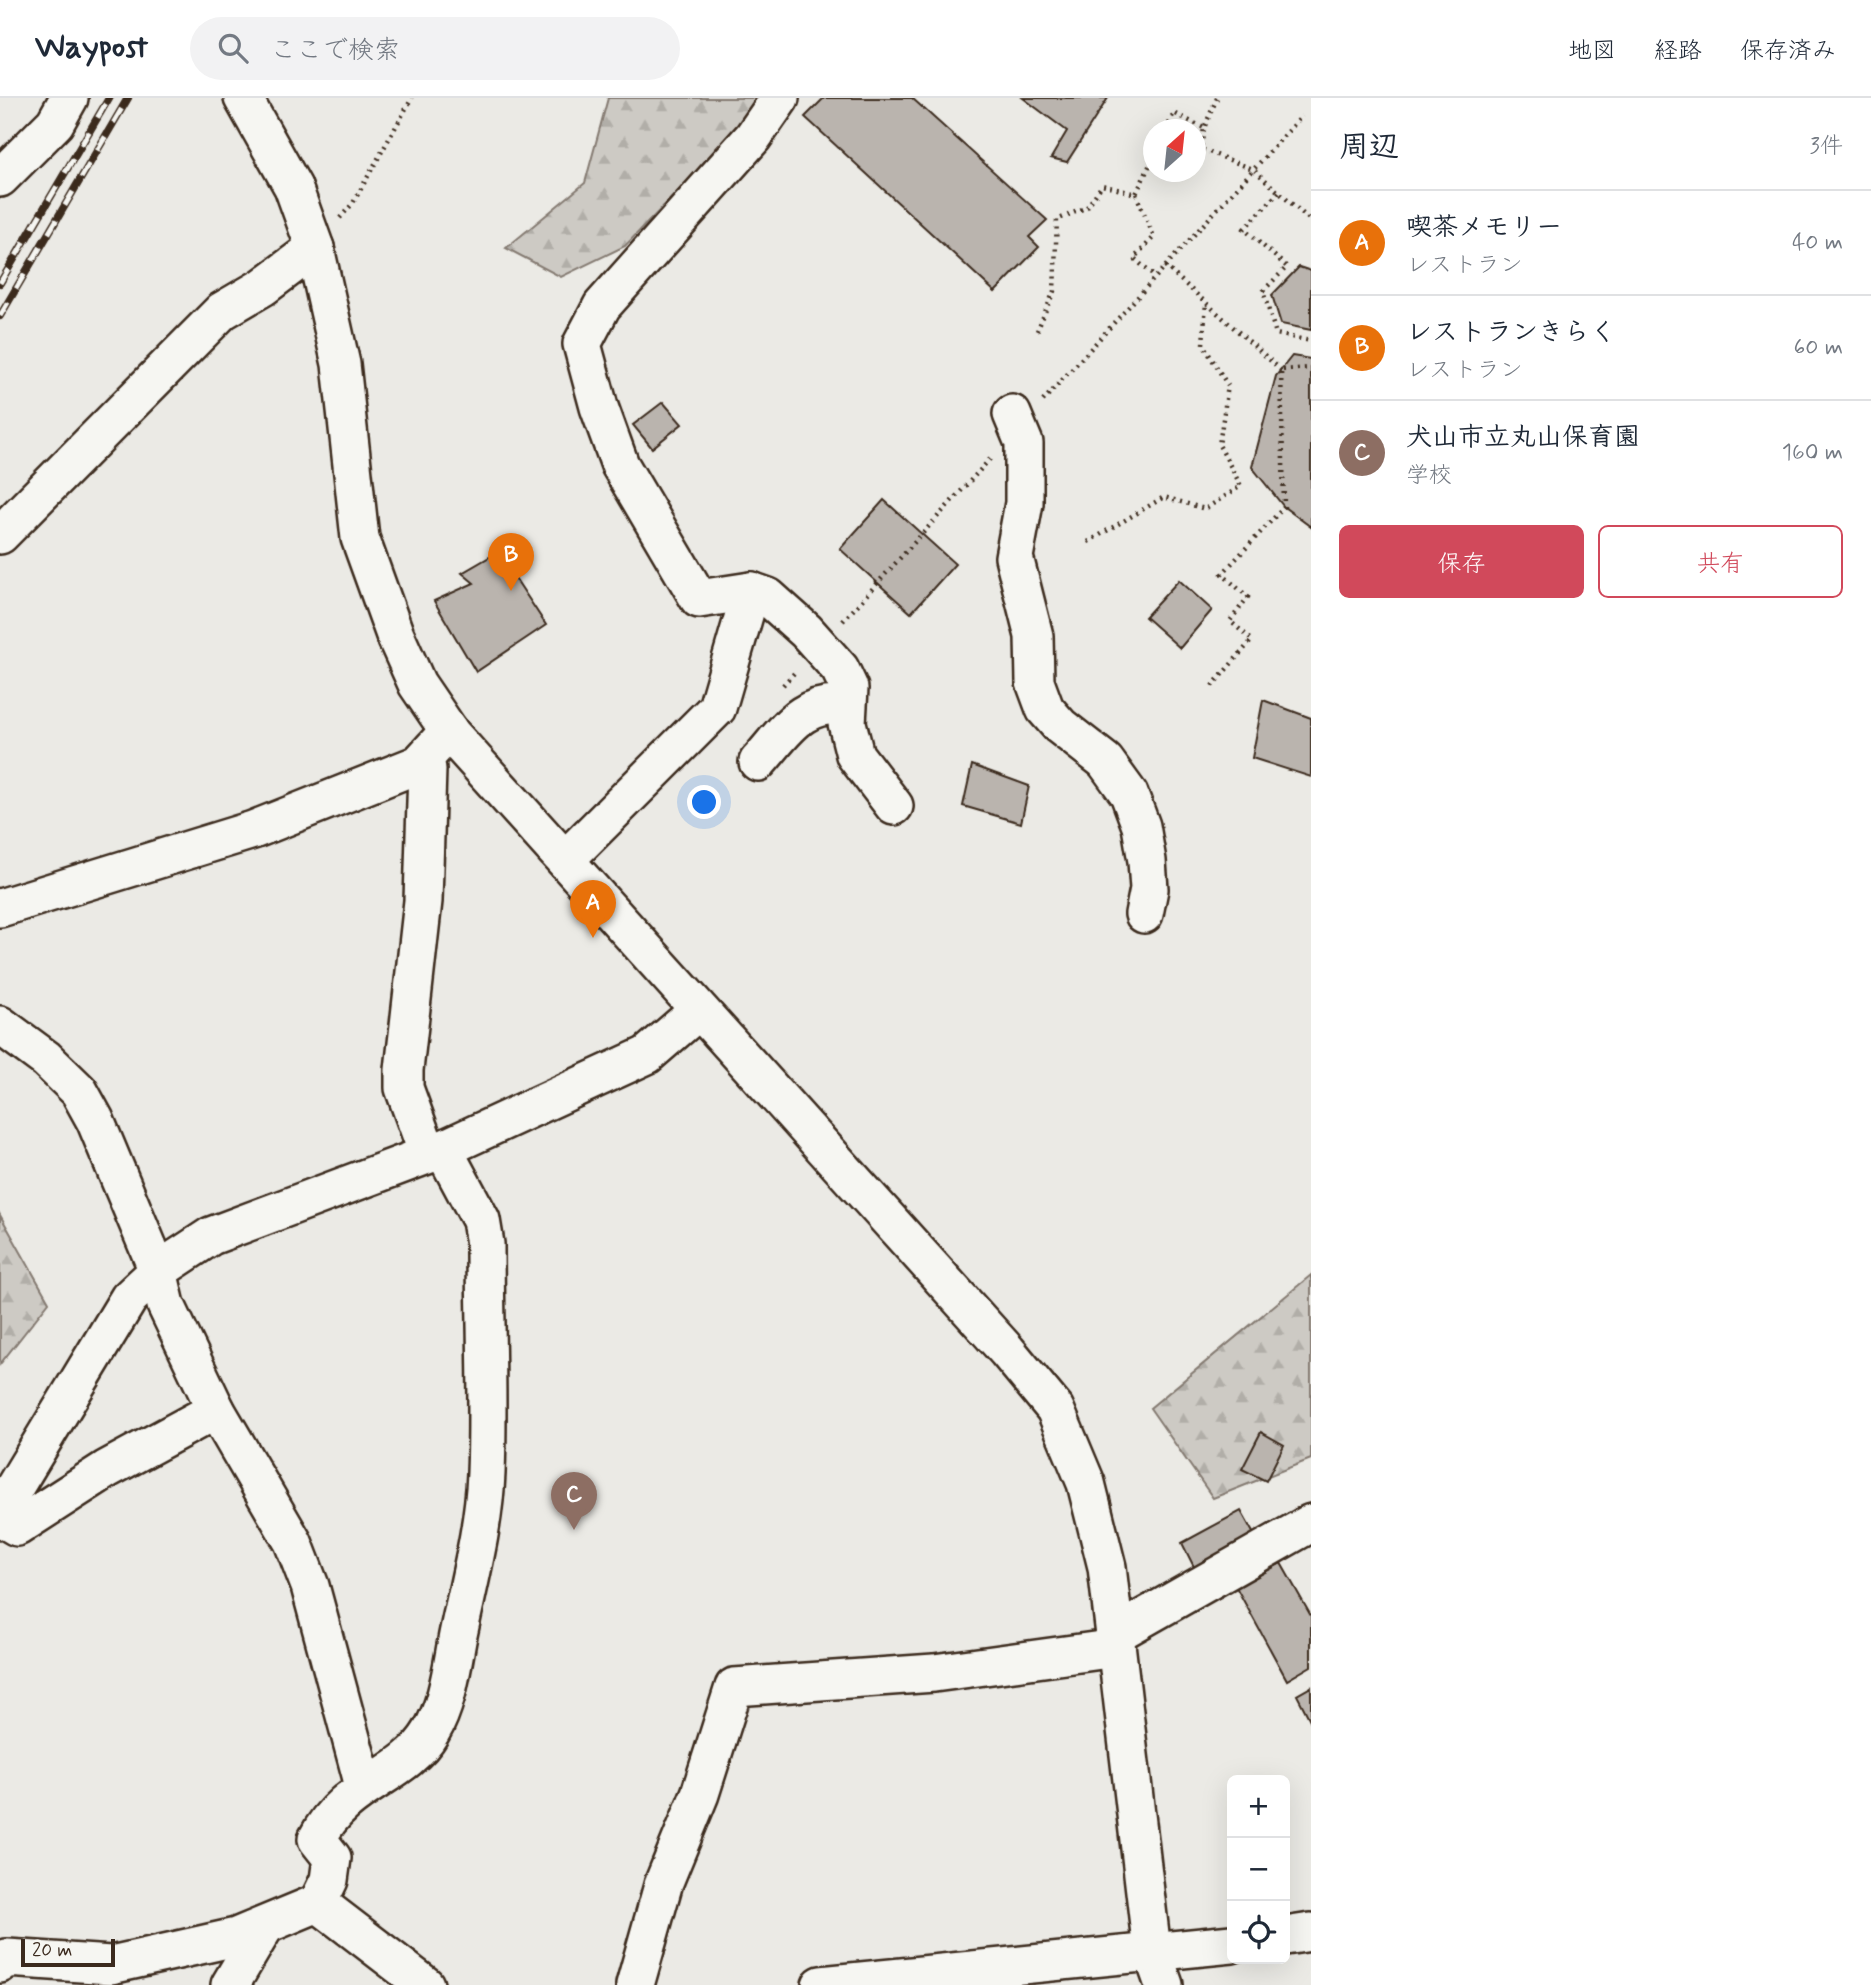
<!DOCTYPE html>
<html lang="ja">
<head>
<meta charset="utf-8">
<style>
	:root { --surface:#fff; --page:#f2f2f3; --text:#1f2937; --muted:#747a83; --line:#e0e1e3; --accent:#d1495b }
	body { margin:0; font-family:Mynerve,"Klee One",sans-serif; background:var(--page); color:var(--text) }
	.controls { position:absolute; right:21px; bottom:21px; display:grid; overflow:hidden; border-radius:10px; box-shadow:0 7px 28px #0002 }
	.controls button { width:63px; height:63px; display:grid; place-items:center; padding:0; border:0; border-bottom:2px solid var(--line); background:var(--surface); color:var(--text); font:35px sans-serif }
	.compass { position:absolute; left:1143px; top:21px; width:63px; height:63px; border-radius:50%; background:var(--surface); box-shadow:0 7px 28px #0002; rotate:27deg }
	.scale { position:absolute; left:21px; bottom:18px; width:94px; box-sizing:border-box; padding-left:7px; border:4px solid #3b2a1e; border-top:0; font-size:19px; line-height:24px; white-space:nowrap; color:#3b2a1e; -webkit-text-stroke:5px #f6f6f2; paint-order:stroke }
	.you { position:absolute; left:705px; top:705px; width:24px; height:24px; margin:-18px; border:5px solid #fff; border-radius:50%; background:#1a73e8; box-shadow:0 0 0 10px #1a73e833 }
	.badge { display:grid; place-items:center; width:46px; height:46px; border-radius:50%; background:var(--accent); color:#fff; font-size:23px; font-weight:700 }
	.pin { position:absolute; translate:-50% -58px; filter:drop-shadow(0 2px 4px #0008) }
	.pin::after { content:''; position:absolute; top:37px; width:24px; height:21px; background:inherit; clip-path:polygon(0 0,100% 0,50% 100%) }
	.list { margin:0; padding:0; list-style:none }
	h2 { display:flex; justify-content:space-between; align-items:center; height:91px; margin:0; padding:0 28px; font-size:30px }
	h2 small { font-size:23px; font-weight:400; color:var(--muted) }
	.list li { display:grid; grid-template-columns:46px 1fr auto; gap:21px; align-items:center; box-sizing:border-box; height:105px; padding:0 28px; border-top:2px solid var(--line) }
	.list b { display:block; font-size:26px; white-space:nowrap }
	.list p { margin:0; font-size:23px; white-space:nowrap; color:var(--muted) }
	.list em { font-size:23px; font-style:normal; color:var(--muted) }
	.actions { display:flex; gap:14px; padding:21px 28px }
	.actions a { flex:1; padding:16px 0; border:2px solid var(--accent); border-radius:10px; text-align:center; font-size:24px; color:var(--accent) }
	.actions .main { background:var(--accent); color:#fff }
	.icon { flex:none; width:38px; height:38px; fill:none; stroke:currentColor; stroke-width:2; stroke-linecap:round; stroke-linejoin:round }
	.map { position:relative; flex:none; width:1311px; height:1887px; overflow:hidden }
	header { display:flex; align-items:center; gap:42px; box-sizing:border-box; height:98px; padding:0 35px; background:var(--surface); border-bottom:2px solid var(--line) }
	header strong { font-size:33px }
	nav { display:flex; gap:38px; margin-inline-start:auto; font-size:24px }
	.search { width:490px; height:63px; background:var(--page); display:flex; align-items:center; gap:18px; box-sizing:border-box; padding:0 24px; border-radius:38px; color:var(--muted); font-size:26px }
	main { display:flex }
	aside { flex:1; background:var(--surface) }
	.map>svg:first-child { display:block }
	.forest { fill:url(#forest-firs); stroke:#847a71; stroke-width:2 }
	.building { fill:#bab4ae; stroke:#3b2a1e; stroke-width:2 }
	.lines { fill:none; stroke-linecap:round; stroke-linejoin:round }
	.minor-casing { stroke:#3b2a1e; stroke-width:42 }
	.path { stroke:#3b2a1e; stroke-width:4.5; stroke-dasharray:2 5; stroke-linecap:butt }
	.minor { stroke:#f6f6f2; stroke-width:37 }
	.rail-casing { stroke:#3b2a1e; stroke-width:8 }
	.rail { stroke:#f6f6f2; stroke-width:5; stroke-dasharray:16; stroke-linecap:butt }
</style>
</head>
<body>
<header>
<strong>Waypost</strong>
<div class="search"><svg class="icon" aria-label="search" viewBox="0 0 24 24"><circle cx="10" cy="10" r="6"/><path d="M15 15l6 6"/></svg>ここで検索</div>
<nav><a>地図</a><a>経路</a><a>保存済み</a></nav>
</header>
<main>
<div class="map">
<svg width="1311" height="1887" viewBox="0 0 1311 1887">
	<defs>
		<pattern id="forest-firs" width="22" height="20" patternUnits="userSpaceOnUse" patternTransform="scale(1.75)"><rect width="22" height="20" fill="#cdcac4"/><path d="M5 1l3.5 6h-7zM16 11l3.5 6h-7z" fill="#b1aea8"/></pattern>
	</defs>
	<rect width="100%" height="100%" fill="#ebeae5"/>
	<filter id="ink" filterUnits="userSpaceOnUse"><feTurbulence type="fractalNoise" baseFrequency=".0143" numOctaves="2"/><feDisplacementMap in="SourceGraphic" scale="14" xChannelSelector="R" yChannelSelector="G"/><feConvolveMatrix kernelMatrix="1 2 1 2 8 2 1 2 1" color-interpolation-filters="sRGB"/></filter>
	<g filter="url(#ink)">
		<!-- forest -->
		<g class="forest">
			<polygon points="608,0 760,0 740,29 625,148 561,179 506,150 585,85"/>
			<polygon points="0,1117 49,1204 0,1266"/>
			<polygon points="1311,1177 1311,1361 1213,1400 1150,1310"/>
		</g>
		<!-- building -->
		<g class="building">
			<polygon points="824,0 912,0 1047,122 1029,139 1039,149 995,194 805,19"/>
			<polygon points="1023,0 1108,0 1067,64 1051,60 1067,33"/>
			<polygon points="1299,169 1311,173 1311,232 1281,226 1272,197"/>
			<polygon points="1292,258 1311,261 1311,429 1284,409 1252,369 1276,278"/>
			<polygon points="663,304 682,326 652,350 633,327"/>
			<polygon points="884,402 955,466 911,515 840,451"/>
			<polygon points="498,454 546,527 476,574 434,503 474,485 462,475"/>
			<polygon points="1179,482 1212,512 1180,550 1145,519"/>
			<polygon points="1263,602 1311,620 1311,679 1252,660"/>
			<polygon points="972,667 1029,688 1021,725 963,708"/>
			<polygon points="1261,1334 1284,1347 1266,1383 1242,1371"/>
			<polygon points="1241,1413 1256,1440 1195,1471 1182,1445"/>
			<polygon points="1281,1465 1311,1518 1311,1568 1287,1582 1236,1489"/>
			<polygon points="1311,1589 1311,1624 1297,1597"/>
		</g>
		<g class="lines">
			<defs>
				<g id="minor">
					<polyline points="243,0 293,89 315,150 341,266 360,440 395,537 417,586 451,636 1007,1253 1055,1311 1086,1385 1107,1469 1152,1853 1164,1887"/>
					<polyline points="780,0 753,39 602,208 582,246 599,309 620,367 699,501 751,493 768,499 806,533 840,571 849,590 847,625 855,657 894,708"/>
					<polyline points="0,80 55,25 69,0"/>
					<polyline points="1012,316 1024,345 1024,405 1014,459 1034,538 1035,584 1045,611 1060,628 1105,663 1129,696 1141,728 1147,763 1149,791 1144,816"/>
					<polyline points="0,437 222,213 263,189 315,150"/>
					<polyline points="423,662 427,671 423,803 404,972 404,990 428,1056"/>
					<path d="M758,664c28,-31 43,-62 89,-56"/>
					<polyline points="566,761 717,610 751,493"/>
					<polyline points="0,810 253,732 419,666 449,633"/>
					<polyline points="0,927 46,961 79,993 95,1022 158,1173 166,1207 216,1312 293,1444 310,1488 364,1688"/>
					<polyline points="0,1413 129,1200 158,1173 211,1138 443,1051 647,957 698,913"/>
					<polyline points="0,1419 17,1429 107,1371 216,1312"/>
					<polyline points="1117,1535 1311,1425"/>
					<path d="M318,1805l11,-23 3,-22 -15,-19c28,-56 87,-61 114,-107 17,-28 21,-66 27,-97 11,-53 26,-108 28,-162 3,-76 -1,-153 -1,-229l-4,-24 -38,-71"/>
					<polyline points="1285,1838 1311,1834"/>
					<polyline points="0,1866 7,1860 111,1867 236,1839 318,1805 425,1887"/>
					<polyline points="230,1887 265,1828"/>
					<polyline points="635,1887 664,1784 700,1696 734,1589 934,1575 1116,1550"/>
					<polyline points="821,1887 1232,1846"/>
				</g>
			</defs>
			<!-- minor casing -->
			<use href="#minor" class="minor-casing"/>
			<!-- path -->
			<g class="path">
				<polyline points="1217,0 1204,30 1201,51 1253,71 1311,123"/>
				<polyline points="1166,32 1174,15 1204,30"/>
				<polyline points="1279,94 1244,131 1287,169 1263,193 1276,236 1311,243"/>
				<polyline points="1136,96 1154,139 1134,160 1155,179"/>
				<polyline points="340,120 353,105 412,0"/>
				<polyline points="1165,168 1281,272"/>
				<polyline points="1037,233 1054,193 1057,122 1087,109 1102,87 1136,96 1154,58"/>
				<polyline points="1043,303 1302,18"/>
				<polyline points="1088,444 1164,399 1205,411 1241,388 1219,347 1228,288 1203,246 1206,204"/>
				<polyline points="843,523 990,361"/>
				<polyline points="783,587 796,573"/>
				<polyline points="1212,588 1252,542 1230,523 1248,499 1222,476 1284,409 1281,272 1311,270"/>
			</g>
			<!-- minor -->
			<use href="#minor" class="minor"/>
			<defs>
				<g id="rail">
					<polyline points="0,185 109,0"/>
					<polyline points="0,218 128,0"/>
				</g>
			</defs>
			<!-- rail casing -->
			<use href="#rail" class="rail-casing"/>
			<!-- rail -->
			<use href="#rail" class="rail"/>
		</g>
	</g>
</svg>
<div class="controls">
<button>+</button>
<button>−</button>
<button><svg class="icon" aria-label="locate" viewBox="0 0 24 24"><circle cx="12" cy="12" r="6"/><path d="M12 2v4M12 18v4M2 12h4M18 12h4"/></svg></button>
</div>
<svg class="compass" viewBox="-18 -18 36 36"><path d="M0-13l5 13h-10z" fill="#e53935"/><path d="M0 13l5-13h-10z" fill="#747a83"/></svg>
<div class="scale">20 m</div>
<div class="you"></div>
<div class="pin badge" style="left:593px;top:840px;background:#e8710a">A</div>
<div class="pin badge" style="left:511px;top:493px;background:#e8710a">B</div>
<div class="pin badge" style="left:574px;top:1432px;background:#8d6e63">C</div>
</div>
<aside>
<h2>周辺<small>3件</small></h2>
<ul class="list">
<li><span class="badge" style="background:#e8710a">A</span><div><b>喫茶メモリー</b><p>レストラン</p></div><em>40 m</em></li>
<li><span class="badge" style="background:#e8710a">B</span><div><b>レストランきらく</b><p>レストラン</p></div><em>60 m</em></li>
<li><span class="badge" style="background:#8d6e63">C</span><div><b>犬山市立丸山保育園</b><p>学校</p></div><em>160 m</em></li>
</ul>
<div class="actions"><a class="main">保存</a><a>共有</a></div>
</aside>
</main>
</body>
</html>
